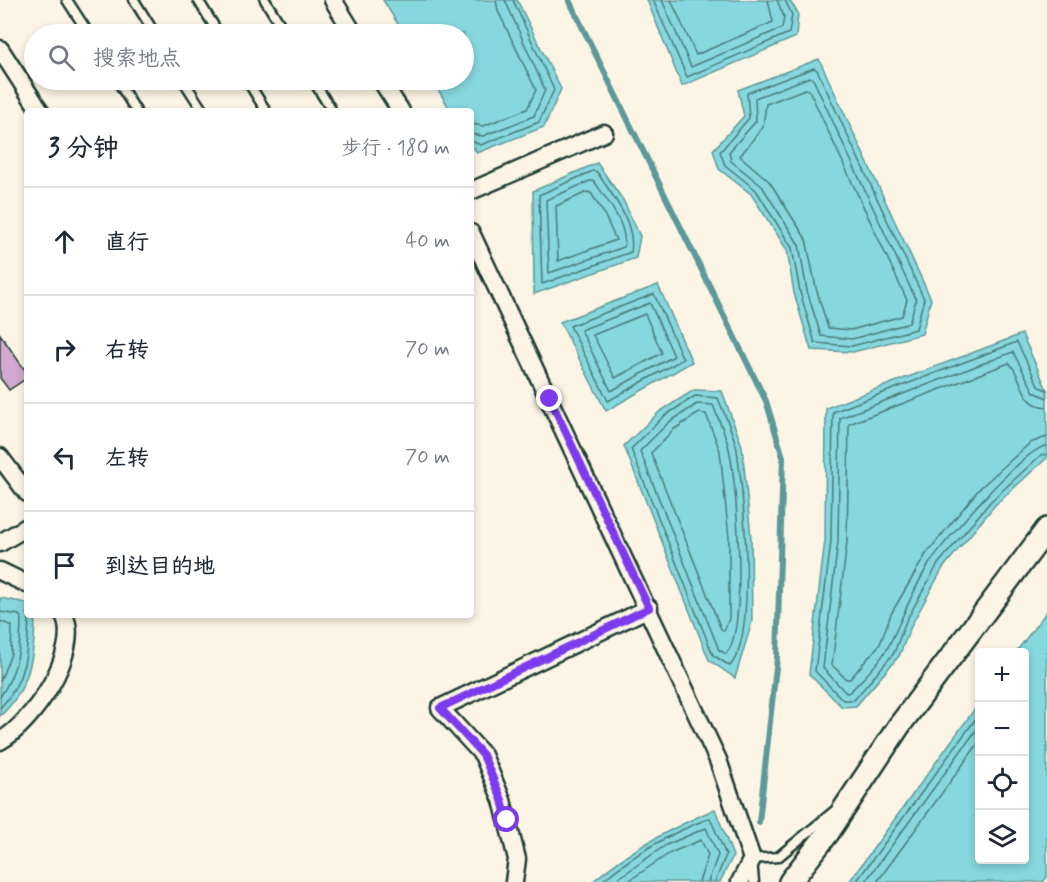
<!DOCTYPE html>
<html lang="zh">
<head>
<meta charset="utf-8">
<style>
	:root { --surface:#fff; --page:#f2f2f3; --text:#1f2937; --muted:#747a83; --line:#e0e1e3 }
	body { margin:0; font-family:Mynerve,"LXGW WenKai TC",sans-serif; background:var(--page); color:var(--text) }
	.controls { position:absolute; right:18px; bottom:18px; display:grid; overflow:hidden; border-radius:6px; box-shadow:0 3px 9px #0003 }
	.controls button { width:54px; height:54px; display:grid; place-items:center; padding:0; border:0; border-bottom:2px solid var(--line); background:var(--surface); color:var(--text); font:30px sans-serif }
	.stop { position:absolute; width:18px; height:18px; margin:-14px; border:4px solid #7c3aed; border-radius:50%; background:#fff }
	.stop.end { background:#7c3aed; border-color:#fff; box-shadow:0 2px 6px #0008 }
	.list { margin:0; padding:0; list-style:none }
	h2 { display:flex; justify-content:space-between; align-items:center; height:78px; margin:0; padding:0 24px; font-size:26px }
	h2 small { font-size:20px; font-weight:400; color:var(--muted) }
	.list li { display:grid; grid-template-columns:39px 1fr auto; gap:18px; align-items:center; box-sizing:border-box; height:108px; padding:0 24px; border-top:2px solid var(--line) }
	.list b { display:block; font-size:22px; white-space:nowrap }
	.list em { font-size:20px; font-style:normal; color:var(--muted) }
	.icon { flex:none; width:33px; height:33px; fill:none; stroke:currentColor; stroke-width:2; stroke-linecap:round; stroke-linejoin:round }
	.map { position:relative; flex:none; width:1047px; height:882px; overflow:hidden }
	.search { position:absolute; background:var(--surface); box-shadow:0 3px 9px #0003; left:24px; top:24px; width:450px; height:66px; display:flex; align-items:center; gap:15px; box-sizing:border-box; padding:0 21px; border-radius:33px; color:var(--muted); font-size:22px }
	.panel { position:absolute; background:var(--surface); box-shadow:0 3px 9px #0003; left:24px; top:108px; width:450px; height:510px; border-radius:6px }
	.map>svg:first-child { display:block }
	.water { fill:#86d7de; stroke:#5d999a; stroke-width:1.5 }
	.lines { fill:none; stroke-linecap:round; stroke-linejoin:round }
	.shore { stroke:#487b78; stroke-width:1.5 }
	.stream { stroke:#5d999a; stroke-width:6 }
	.building { fill:#d1a8cf; stroke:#1f3d34; stroke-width:1.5 }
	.service-casing { stroke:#1f3d34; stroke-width:13 }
	.minor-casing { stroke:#1f3d34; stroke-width:21 }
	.tertiary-casing { stroke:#1f3d34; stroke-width:26 }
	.service { stroke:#fcf5e5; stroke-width:8 }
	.minor { stroke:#fcf5e5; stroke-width:16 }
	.tertiary { stroke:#fcf5e5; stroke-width:21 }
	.route { stroke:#7c3aed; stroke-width:8 }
</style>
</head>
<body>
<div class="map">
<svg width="1047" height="882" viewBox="0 0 1047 882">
	<rect width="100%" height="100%" fill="#fcf5e5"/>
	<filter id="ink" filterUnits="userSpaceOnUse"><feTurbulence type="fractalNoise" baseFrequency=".0167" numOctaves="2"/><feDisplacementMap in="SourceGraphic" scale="12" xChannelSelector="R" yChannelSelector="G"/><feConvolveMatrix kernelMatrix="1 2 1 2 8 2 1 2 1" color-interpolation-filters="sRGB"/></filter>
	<g filter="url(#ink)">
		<!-- water -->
		<g class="water">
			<polygon points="383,0 517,0 561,89 544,127 477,153 471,143 471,111 451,111 432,80 464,80 464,34 404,34"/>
			<polygon points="647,0 789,0 798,13 796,37 682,86"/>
			<polygon points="819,59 931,299 922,334 853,352 811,350 794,293 787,250 751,194 719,169 713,150 744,116 738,90"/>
			<polygon points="597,163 623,200 640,236 636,258 534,294 533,191"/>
			<polygon points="658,285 692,362 606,411 560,322"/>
			<polygon points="1022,334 1047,390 1047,458 995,505 943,568 912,624 899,656 856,706 842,707 809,674 825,540 826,408"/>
			<polygon points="694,390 722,391 742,446 751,537 752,622 735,678 709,660 624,446 659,412"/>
			<path d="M0,598l27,5v12h8c0,39 -5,74 -35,101z"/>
			<polygon points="1047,611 1047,877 1043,882 849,882 979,703 980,860 1024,860 1024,652 1016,652"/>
			<path d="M715,809l18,47 -13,26h-128c39,-33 76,-52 123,-73z"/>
		</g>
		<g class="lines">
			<!-- shore -->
			<g class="shore">
				<polyline points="653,0 687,77 789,33 792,15 785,0"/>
				<polyline points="662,0 691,67 782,28 784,17 777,0"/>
				<polyline points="671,0 696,55 773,22 768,0"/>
				<polygon points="814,68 817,70 924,299 916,329 852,346 815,343 800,292 792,248 756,190 725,165 720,152 749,118 747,93"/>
				<polygon points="810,77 813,79 916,300 909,323 852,339 821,336 807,291 799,245 762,186 731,161 729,152 756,121 755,98"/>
				<polygon points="805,89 809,90 907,300 902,316 851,330 828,328 816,288 806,239 769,181 740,156 763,127 766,104"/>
				<polyline points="471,124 483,126 527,109 536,90 498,11 496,0"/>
				<polyline points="471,134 483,136 534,116 545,90 505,0"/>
				<polyline points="471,141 481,145 539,122 554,90 513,0"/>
				<path d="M593,171l4,1c15,23 39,51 34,80l-89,32 -3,-89z"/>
				<path d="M590,181h4c12,18 34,44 30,66l-75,26 -3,-73z"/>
				<polygon points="587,192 591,193 603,212 616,240 558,261 556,206"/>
				<polygon points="654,294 683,359 608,401 570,326"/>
				<polygon points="650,303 674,356 611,391 581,330"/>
				<polygon points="645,314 662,353 615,378 593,335"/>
				<polyline points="1047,390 1039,387 1017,342 833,412 831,541 815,671 843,700 854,700 894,653 906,621 938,564 991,501 1041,455 1047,454"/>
				<path d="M695,396l23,2c6,16 16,35 19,52 6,42 21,186 -7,216l-17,-11 -82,-206 32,-32z"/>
				<path d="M1047,398l-13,-6 -21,-40 -173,66 -2,123 -15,127 23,25 4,-1c12,-13 30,-29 38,-45 15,-29 25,-59 43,-86 15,-22 94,-114 116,-115"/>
				<path d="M697,404l16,1c5,14 13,29 16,44 8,34 19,182 -3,205l-7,-4 -79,-199 28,-28z"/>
				<path d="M1047,407c-28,-2 -23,-30 -38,-44l-160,61 -2,118 -15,123 14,14h4l30,-35 11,-30 35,-60 54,-66 50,-45 17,-6"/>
				<polygon points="699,413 706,414 720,451 729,538 729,619 724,631 721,629 651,453 673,430"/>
				<path d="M0,612l19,3 2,3c0,30 -4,54 -21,79"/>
				<polyline points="0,621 12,626 11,654 0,681"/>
				<path d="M0,708c26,-26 28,-59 29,-93"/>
				<path d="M601,882c33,-28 69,-49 109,-64l16,37 -11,27"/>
				<polyline points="613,882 666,845 706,828 718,855 708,882"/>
				<polyline points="627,882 670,853 701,840 708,855 699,882"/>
				<polyline points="856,882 980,713"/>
				<polyline points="865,882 980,725"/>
				<polyline points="877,882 980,741"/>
			</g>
			<!-- stream -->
			<polyline class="stream" points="569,0 766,401 783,457 777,658 759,822"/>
		</g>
		<!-- building -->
		<polygon class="building" points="0,334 27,373 27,378 9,390 0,378"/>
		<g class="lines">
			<defs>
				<g id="service">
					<polyline points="67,0 89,34"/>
					<polyline points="134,0 155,34"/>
					<polyline points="198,0 219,34"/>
					<polyline points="265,0 286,34"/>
					<polyline points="117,80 136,111"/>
					<polyline points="183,80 203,111"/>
					<polyline points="247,80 266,111"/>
					<polyline points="313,80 332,111"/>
					<polyline points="754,882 752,859 778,857 833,812"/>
				</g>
				<g id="minor">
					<polyline points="333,0 354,34"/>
					<polyline points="0,49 40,111"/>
					<polyline points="381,80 401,111"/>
					<polyline points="471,191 604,133"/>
					<polyline points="471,233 718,760 752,859 740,882"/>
					<polyline points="0,457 27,493"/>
					<polyline points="0,543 27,527"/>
					<polyline points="0,571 27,584"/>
					<path d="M0,741c32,-17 82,-90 64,-126"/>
					<polyline points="514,882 517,859 502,800 483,755 440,708 649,608"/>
				</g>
				<polyline id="tertiary" points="790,882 828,833 899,726 1047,529"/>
			</defs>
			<!-- service casing -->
			<use href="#service" class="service-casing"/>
			<!-- minor casing -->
			<use href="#minor" class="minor-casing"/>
			<!-- tertiary casing -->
			<use href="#tertiary" class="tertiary-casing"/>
			<!-- service -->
			<use href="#service" class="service"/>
			<!-- minor -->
			<use href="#minor" class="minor"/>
			<!-- tertiary -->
			<use href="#tertiary" class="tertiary"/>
		</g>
	</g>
	<g class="lines" filter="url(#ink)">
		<!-- route -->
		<polyline class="route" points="507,820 502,800 483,755 440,708 649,608 550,399"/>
	</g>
</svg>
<div class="controls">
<button>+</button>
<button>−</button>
<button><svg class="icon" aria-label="locate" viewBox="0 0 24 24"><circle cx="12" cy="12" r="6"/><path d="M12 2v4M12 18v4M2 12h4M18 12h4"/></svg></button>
<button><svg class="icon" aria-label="layers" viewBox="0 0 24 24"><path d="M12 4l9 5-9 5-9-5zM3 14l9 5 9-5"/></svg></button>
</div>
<div class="stop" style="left:507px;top:820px"></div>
<div class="stop end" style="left:550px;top:399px"></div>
<div class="search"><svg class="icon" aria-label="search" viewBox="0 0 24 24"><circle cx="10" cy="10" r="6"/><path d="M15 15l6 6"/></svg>搜索地点</div>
<section class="panel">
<h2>3 分钟<small>步行 · 180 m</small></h2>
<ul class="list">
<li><svg class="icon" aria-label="ahead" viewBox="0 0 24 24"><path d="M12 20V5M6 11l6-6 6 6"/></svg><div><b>直行</b></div><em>40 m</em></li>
<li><svg class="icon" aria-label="right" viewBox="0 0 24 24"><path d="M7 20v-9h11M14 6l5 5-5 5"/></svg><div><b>右转</b></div><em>70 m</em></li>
<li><svg class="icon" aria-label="left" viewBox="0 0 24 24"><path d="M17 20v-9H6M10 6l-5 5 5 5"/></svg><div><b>左转</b></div><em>70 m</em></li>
<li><svg class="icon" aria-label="arrive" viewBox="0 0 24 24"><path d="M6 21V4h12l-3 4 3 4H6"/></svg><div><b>到达目的地</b></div></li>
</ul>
</section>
</div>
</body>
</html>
